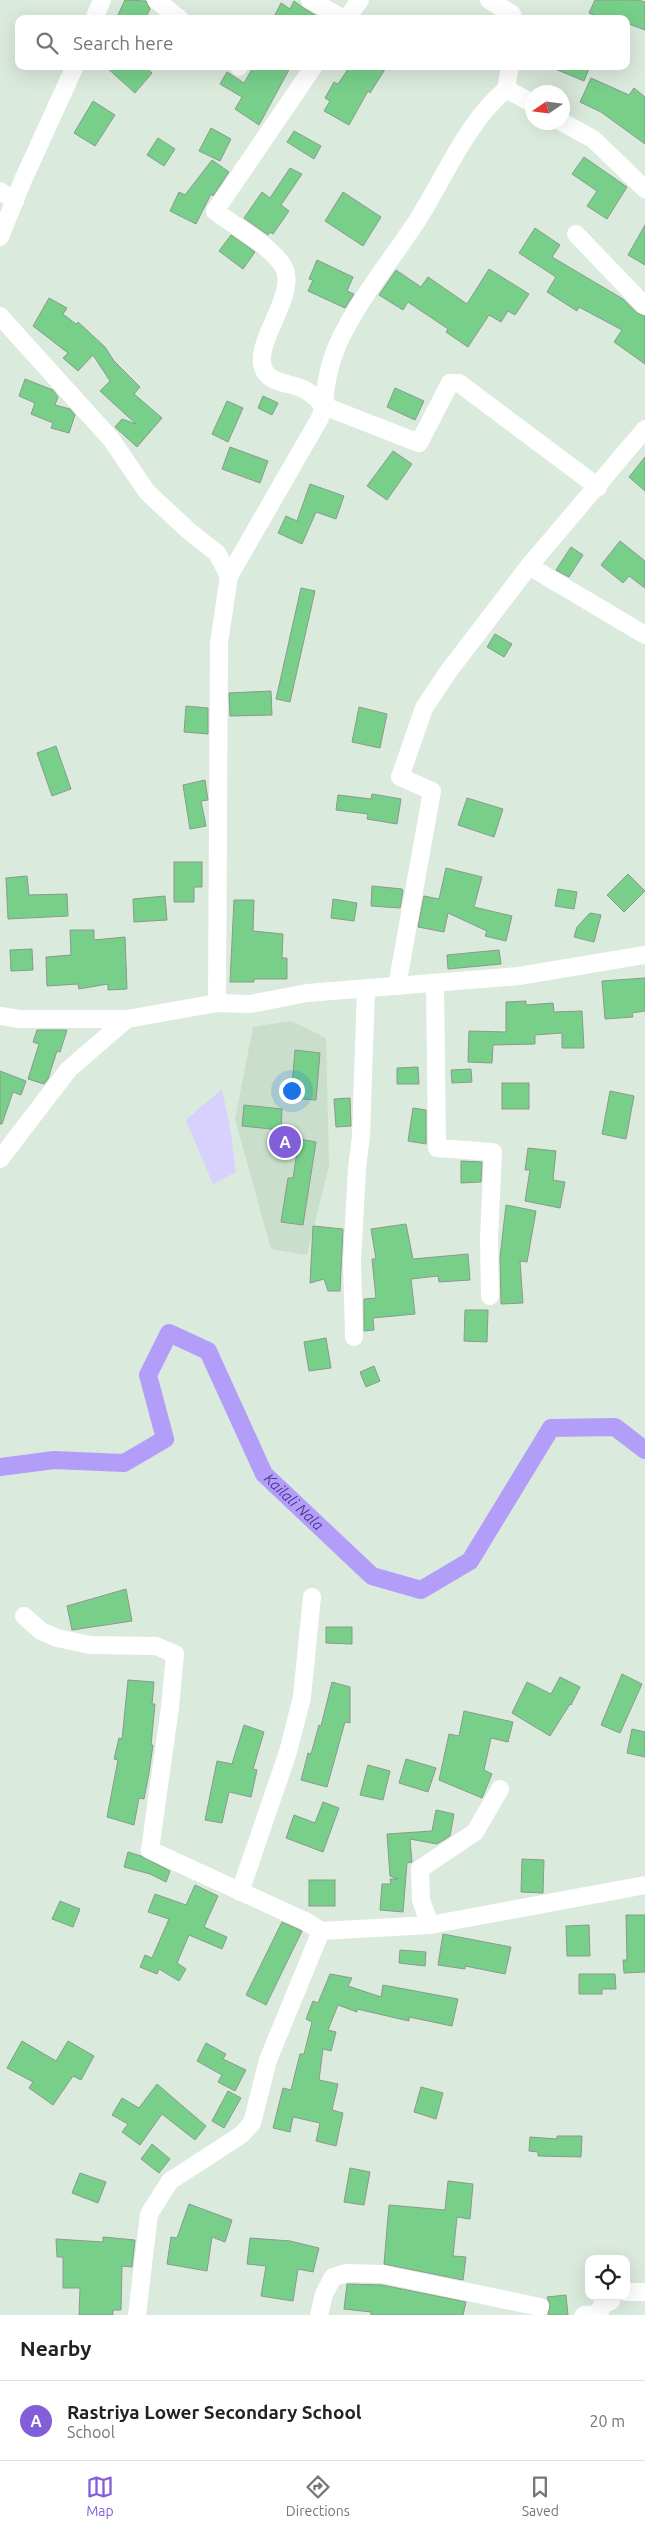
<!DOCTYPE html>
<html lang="en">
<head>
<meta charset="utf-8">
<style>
	:root { --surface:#fff; --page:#f2f2f2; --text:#222; --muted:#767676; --line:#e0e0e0; --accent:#825ed9 }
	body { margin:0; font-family:Ubuntu,sans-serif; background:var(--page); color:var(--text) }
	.controls { position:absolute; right:15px; bottom:15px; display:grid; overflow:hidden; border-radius:10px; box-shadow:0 5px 20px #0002 }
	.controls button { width:45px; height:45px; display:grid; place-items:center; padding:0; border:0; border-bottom:1px solid var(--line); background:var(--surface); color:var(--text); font:25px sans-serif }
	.compass { position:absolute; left:525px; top:85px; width:45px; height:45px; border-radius:50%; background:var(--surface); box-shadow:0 5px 20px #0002; rotate:257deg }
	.you { position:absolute; left:291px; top:1090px; width:18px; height:18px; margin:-12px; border:4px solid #fff; border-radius:50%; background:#1a73e8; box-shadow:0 0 0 8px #1a73e833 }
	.badge { display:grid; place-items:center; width:32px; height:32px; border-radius:50%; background:var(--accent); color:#fff; font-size:16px; font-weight:700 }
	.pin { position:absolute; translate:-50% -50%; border:2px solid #fff; box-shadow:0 1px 5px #0006 }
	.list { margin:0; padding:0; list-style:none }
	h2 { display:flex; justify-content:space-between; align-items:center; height:65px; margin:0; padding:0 20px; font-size:21px }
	h2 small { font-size:16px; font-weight:400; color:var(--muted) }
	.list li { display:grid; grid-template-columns:32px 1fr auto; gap:15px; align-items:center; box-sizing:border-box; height:80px; padding:0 20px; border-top:1px solid var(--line) }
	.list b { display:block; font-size:19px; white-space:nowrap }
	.list p { margin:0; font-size:16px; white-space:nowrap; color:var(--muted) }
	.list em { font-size:16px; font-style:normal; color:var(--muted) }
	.icon { flex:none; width:28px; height:28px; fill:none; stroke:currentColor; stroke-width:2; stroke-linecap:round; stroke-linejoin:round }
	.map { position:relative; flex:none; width:645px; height:2315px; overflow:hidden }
	.search { position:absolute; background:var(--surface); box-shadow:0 5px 20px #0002; left:15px; right:15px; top:15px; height:55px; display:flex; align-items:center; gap:12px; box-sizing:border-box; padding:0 18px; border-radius:10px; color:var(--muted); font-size:19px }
	.sheet { height:145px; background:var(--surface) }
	nav { display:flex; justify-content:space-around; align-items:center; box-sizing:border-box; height:70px; border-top:1px solid var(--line); background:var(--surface); font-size:14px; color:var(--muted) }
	nav a { display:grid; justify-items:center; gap:2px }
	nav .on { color:var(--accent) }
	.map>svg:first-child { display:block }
	.built { fill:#c9dfcc }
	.green { fill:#d8d0fd }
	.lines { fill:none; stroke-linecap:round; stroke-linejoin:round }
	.canal { stroke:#b29df8; stroke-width:18 }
	.building { fill:#77cf8a; stroke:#8b9a8d }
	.minor { stroke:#fff; stroke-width:18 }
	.labels { text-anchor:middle; stroke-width:4.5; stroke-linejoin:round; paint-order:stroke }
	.water-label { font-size:15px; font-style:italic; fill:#533198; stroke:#daeadc }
</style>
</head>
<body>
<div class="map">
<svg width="645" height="2315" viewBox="0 0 645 2315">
	<rect width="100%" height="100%" fill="#daeadc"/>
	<!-- built -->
	<polygon class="built" points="291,1021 326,1038 329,1166 307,1255 271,1249 235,1119 253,1027"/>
	<!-- green -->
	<polygon class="green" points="222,1089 231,1134 236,1172 213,1184 186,1120"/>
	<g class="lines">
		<!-- canal -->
		<path class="canal" id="s1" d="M0,1467l54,-7 70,3 41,-24 -17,-64 21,-42 39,18 56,123 108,102 49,14 49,-29 81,-133 64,-1 30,23"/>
	</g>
	<!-- building -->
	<g class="building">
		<polygon points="125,0 146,1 150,9 145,19 116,19"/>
		<polygon points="595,0 638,0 645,2 645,30 626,23 626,19 603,19 589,13"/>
		<polygon points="294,1 305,9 322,19 273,19 281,3 290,9"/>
		<polygon points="105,66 144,66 152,73 135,93"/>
		<polygon points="254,66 291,66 259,125 235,109 242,97 220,84 227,72 244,83"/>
		<polygon points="350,66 387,66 370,93 368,91 349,125 324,111 330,101 325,98 334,82 338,84"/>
		<polygon points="548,66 590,66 584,81"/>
		<polygon points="591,78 629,95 634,88 645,97 645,144 601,112 580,102"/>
		<polygon points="93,101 115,115 95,146 74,133"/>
		<polygon points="211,128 231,139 220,161 199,151"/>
		<polygon points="294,131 321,146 314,159 287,142"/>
		<polygon points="158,138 175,149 164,166 147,155"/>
		<polygon points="584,157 627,187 607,219 587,206 597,191 572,174"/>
		<polygon points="212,160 229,172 213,196 211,194 196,224 170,211 179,192 185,195"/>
		<polygon points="290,168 302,174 281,205 289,211 273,234 270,232 268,235 244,218 262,192 270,198"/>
		<polygon points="343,192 381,217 363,246 325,221"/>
		<polygon points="645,225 645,265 628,255"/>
		<polygon points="535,228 560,245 552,257 623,299 637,313 645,316 645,364 614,342 622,330 579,307 577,311 547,292 556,277 519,253"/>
		<polygon points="231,235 255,252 243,269 219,251"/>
		<polygon points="317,260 353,277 347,291 354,294 345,308 308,291 313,280 309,279"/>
		<polygon points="489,269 529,294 515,315 508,311 501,322 489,315 468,347 446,332 448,329 408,302 403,310 379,295 396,270 421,287 428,277 467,304"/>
		<polygon points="49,298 67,308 63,314 76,324 78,322 105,347 114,361 140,387 134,394 162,418 137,447 115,427 122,419 136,424 100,391 110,381 93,355 78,371 63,358 68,353 33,326"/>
		<polygon points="25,379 53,390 58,397 55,405 70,409 75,415 69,433 51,428 53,423 31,414 35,403 19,396"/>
		<polygon points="395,388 424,401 415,420 387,407"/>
		<polygon points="263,396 278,403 272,415 258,408"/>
		<polygon points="227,401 243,408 228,442 212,434"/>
		<polygon points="230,447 268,461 260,483 222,469"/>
		<polygon points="393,451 412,464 387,500 367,486"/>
		<polygon points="645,457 645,491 629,477"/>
		<polygon points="310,484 344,496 336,519 316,512 302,544 278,533 286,516 297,521"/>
		<polygon points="620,541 645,561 645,588 629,576 623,583 601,565"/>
		<polygon points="571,547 583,555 569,577 556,570"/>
		<polygon points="301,588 315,591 290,702 276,699"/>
		<polygon points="495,634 512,644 504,657 487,647"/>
		<polygon points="271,691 272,715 230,716 229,693"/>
		<polygon points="186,706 208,708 208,734 184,732"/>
		<polygon points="359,707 387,714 380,748 352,742"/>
		<polygon points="56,746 71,789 52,796 37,753"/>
		<polygon points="205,780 208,800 201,801 206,826 190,829 183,785"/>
		<polygon points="372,794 401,799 397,824 367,819 368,814 336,810 338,795 371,799"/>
		<polygon points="467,798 503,809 494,837 458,825"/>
		<polygon points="174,862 202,862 202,887 194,887 194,902 174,902"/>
		<polygon points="446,868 482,877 474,907 512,916 506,941 485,936 487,931 448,913 444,932 418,927 424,896 439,899"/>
		<polygon points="628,874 645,891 624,912 607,895"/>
		<polygon points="27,876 29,895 67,894 68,916 8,919 6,878"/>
		<polygon points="372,886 402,889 403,891 400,908 371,906"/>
		<polygon points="558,889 577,892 574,909 555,906"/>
		<polygon points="165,896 167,920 134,922 133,899"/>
		<polygon points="333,899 357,903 354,921 331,918"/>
		<polygon points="234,900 254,900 253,931 283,934 282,958 287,958 287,979 254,979 254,982 230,982"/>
		<polygon points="590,913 601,915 594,942 574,937 577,927"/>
		<polygon points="70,930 94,930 94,940 125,937 127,989 108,990 108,984 79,989 78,984 47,986 46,957 71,955"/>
		<polygon points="32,949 33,970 11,971 10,950"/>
		<polygon points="499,950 501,964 448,969 447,955"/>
		<polygon points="645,978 645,1011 632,1013 633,1017 605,1019 602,981"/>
		<polygon points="526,1001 526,1005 553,1003 554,1012 582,1011 584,1048 562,1048 562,1033 535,1035 535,1044 493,1045 492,1063 468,1062 469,1031 506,1032 506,1002"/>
		<polygon points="37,1030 67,1030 60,1052 57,1051 48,1079 44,1084 28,1079 39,1044 33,1042"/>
		<polygon points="295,1050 320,1053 316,1100 291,1098"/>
		<polygon points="418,1067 419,1084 397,1084 397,1068"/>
		<polygon points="471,1069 472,1082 452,1083 451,1070"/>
		<polygon points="0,1071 26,1081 21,1095 13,1092 2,1124 0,1124"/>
		<rect x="502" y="1083" width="27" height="26"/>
		<polygon points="610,1091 634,1096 626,1139 602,1134"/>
		<polygon points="350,1098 351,1126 336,1127 334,1099"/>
		<polygon points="244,1105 282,1109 281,1130 242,1126"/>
		<polygon points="413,1108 426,1110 426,1144 408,1141"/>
		<polygon points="299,1139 316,1142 303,1225 281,1222 288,1178 293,1178"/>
		<polygon points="528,1148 556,1151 553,1180 565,1182 560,1208 525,1201 530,1170 525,1170"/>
		<polygon points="461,1161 482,1162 481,1182 461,1183"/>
		<polygon points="506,1205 536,1211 527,1262 520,1261 523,1303 501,1304 500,1257"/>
		<polygon points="406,1224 413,1259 468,1254 470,1280 439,1282 438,1276 411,1279 415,1314 373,1318 374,1330 364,1331 364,1299 376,1298 372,1259 376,1259 371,1229"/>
		<polygon points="313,1226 343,1229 340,1291 328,1291 324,1279 310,1283"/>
		<polygon points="465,1310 488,1310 487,1342 464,1341"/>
		<polygon points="326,1338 331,1368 309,1371 304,1342"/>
		<polygon points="374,1366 380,1381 366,1387 360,1372"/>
		<polygon points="126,1589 132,1621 72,1630 67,1606"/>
		<polygon points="326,1627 352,1627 352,1644 326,1643"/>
		<polygon points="622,1674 642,1684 620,1733 601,1725"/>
		<polygon points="560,1677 580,1687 571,1705 570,1704 550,1736 512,1713 527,1682 551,1694"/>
		<polygon points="128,1680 154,1682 152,1704 155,1704 151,1745 153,1745 149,1773 144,1799 139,1798 134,1825 107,1817 118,1760 114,1759 119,1738 122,1739"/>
		<polygon points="332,1682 350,1687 350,1723 345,1722 327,1787 301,1780 308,1753 311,1754 319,1725 321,1726"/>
		<polygon points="464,1711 513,1722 508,1742 491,1738 484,1770 492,1774 482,1798 439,1780 449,1734 459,1736"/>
		<polygon points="244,1725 264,1732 253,1769 257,1770 251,1797 229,1792 222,1823 205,1820 217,1761 232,1764"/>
		<polygon points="632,1729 645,1732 645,1757 627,1753"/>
		<polygon points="406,1759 436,1768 428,1792 399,1783"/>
		<polygon points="368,1765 390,1771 383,1800 360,1795"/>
		<polygon points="323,1802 339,1808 323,1852 286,1838 294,1815 315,1823"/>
		<polygon points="436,1810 454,1814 450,1836 437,1844 410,1839 412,1862 407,1863 403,1912 380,1910 382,1884 391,1884 390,1879 398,1879 390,1876 387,1834 432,1831"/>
		<polygon points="128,1852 141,1856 170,1871 166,1882 150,1874 124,1867"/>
		<polygon points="522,1859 544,1860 543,1893 521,1892"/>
		<rect x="309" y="1880" width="26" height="26"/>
		<polygon points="195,1885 218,1896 204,1927 227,1937 222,1949 189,1935 177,1963 186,1969 179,1981 159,1969 157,1974 140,1967 145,1955 152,1958 169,1919 148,1912 155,1894 186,1905"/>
		<polygon points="60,1901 80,1909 73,1927 52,1919"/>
		<polygon points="626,1915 645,1915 645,1972 624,1973 623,1960 627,1960"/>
		<polygon points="282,1922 302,1931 266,2005 246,1995"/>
		<polygon points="589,1925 590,1956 567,1956 566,1926"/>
		<polygon points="443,1934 511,1947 505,1974 465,1966 465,1969 438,1965"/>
		<polygon points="400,1950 426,1952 425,1966 399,1963"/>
		<polygon points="330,1974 352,1978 348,1986 381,1997 383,1985 458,1999 452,2026 409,2017 409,2021 357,2009 357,2012 338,2005 328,2030 336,2032 331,2051 323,2049 319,2080 338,2084 332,2110 343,2113 336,2146 316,2141 320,2123 293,2117 290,2132 273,2128 283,2088 291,2090 300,2054 304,2054 312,2022 306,2019 313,2001 318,2003"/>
		<polygon points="579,1974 615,1974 616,1989 602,1989 602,1994 579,1994"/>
		<polygon points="22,2041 56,2061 68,2041 94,2056 81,2080 73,2076 53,2105 29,2088 33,2082 7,2068"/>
		<polygon points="206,2043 226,2054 223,2059 246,2070 235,2091 218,2082 222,2075 197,2061"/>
		<polygon points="157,2084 206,2126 195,2140 162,2114 140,2145 122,2132 128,2124 112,2115 122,2098 139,2108"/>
		<polygon points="421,2087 443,2093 436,2119 414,2112"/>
		<polygon points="228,2091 241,2098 224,2128 212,2121"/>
		<polygon points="557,2136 582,2136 581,2157 538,2156 538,2152 529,2151 530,2137 557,2139"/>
		<polygon points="152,2144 170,2159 159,2173 141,2159"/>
		<polygon points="350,2168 370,2172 364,2205 344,2202"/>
		<polygon points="80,2173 106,2182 98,2203 72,2193"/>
		<polygon points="448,2181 473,2184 470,2219 457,2217 453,2256 466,2257 463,2280 384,2264 389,2205 445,2210"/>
		<polygon points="189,2204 232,2220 225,2242 212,2237 207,2271 167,2264 171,2237 177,2238"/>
		<polygon points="103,2237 135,2240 132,2267 122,2266 121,2310 113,2310 113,2315 79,2315 80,2288 63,2288 63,2257 57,2257 56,2239 103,2242"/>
		<polygon points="250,2238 290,2241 319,2248 313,2272 298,2269 293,2301 261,2296 266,2266 247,2264"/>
		<polygon points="347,2284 382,2285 466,2302 463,2315 371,2315 371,2312 344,2309"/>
		<polygon points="566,2295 568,2315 548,2315 550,2304 547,2297"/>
	</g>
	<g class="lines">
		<!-- minor -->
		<g class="minor">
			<polyline points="156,0 180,19"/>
			<polyline points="310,0 344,19"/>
			<polyline points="489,0 512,14 514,19"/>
			<polyline points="94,19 102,0"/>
			<polyline points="346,19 360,0"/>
			<polyline points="238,66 239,67"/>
			<polyline points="510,66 506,89 532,103"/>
			<path d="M506,89c-40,34 -61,88 -89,132 -27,41 -60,80 -80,125 -8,19 -12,40 -13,60l95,37 31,-60h9l139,104"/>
			<polyline points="562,122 593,139 645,189"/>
			<polyline points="0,191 15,201"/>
			<polyline points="576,234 645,306"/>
			<polyline points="0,237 23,180 75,66"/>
			<polyline points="0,316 111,439 147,492 190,532 217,553 229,576"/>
			<polyline points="645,429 529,566 645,635"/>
			<polyline points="435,983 437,1148 493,1152 489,1238 490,1296"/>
			<polyline points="397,986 432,791 400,777 424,708 448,672 529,566"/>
			<path d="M217,1003l2,-360 10,-67 91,-158 4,-12c-6,-6 -13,-14 -21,-17 -12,-6 -30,-5 -38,-17 -17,-27 39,-81 16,-109 -16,-21 -45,-36 -66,-52l99,-145"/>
			<polyline points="0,1016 20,1019 127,1019 217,1003 250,1004 307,993 519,976 645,955"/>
			<polyline points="0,1159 69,1069 127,1019"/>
			<polyline points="354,1337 352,1261 357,1168 361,1136 366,988"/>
			<polyline points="24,1616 41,1631 57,1638 90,1645 156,1646 175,1654 170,1707 150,1850 305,1921 321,1931"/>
			<polyline points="240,1892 288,1752 302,1697 312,1597"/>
			<polyline points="430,1925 421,1900 420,1869 475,1832 500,1789"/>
			<polyline points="626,2292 645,2292"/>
			<polyline points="137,2315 149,2214 170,2181 241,2135 252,2123 268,2060 321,1931 430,1925 645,1885"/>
			<polyline points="319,2315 324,2294 333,2277 347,2273 382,2274 540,2307"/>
			<polyline points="584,2315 599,2314 602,2305 611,2301 612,2296"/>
		</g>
	</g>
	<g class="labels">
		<!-- water labels -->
		<g class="water-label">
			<text dy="5" stroke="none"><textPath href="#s1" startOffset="504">Kailali Nala</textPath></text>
		</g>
	</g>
</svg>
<div class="controls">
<button><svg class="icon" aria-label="locate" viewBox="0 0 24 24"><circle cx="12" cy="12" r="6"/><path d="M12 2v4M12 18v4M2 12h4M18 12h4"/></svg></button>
</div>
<svg class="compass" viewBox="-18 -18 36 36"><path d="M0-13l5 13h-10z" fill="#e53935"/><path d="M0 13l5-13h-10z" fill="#767676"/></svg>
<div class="you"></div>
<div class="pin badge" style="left:285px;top:1142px">A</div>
<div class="search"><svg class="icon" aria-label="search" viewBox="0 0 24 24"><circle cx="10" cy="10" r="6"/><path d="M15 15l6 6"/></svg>Search here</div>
</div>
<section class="sheet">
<h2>Nearby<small></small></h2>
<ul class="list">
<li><span class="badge">A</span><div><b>Rastriya Lower Secondary School</b><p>School</p></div><em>20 m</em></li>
</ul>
</section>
<nav>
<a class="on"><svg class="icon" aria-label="map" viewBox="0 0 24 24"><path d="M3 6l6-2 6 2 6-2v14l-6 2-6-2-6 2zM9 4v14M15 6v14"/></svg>Map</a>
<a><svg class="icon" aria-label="directions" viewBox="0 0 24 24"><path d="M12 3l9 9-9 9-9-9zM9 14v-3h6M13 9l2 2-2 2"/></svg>Directions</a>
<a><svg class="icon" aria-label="saved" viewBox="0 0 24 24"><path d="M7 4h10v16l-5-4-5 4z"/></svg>Saved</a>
</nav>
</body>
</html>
